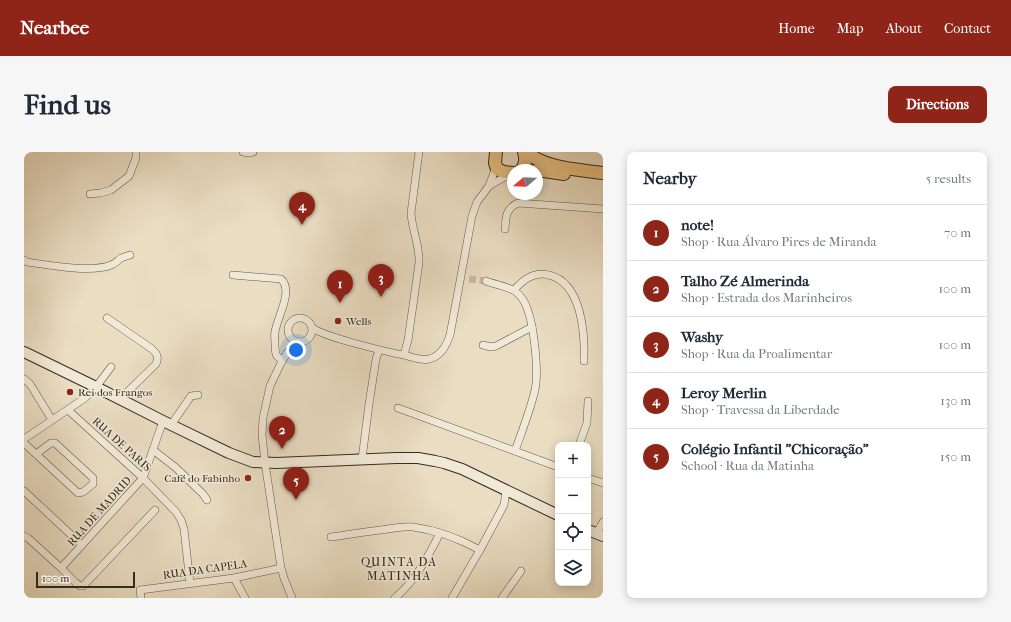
<!DOCTYPE html>
<html lang="en">
<head>
<meta charset="utf-8">
<style>
	:root { --surface:#fff; --page:#f6f6f7; --text:#1f2937; --muted:#747a83; --line:#e0e1e3; --accent:#8f2418 }
	body { margin:0; font-family:"IM FELL French Canon",serif; background:var(--page); color:var(--text) }
	.controls { position:absolute; right:12px; bottom:12px; display:grid; overflow:hidden; border-radius:8px; box-shadow:0 2px 10px #0003 }
	.controls button { width:36px; height:36px; display:grid; place-items:center; padding:0; border:0; border-bottom:1px solid var(--line); background:var(--surface); color:var(--text); font:20px sans-serif }
	.compass { position:absolute; left:483px; top:12px; width:36px; height:36px; border-radius:50%; background:var(--surface); box-shadow:0 2px 10px #0003; rotate:251deg }
	.scale { position:absolute; left:12px; bottom:10px; width:99px; box-sizing:border-box; padding-left:4px; border:2px solid #342b22; border-top:0; font-size:11px; line-height:14px; white-space:nowrap; color:#342b22; -webkit-text-stroke:3px #f1e9d7; paint-order:stroke }
	.you { position:absolute; left:272px; top:198px; width:14px; height:14px; margin:-10px; border:3px solid #fff; border-radius:50%; background:#1a73e8; box-shadow:0 0 0 6px #1a73e833 }
	.badge { display:grid; place-items:center; width:26px; height:26px; border-radius:50%; background:var(--accent); color:#fff; font-size:13px; font-weight:700 }
	.pin { position:absolute; translate:-50% -33px; filter:drop-shadow(0 1px 2px #0008) }
	.pin::after { content:''; position:absolute; top:21px; width:14px; height:12px; background:inherit; clip-path:polygon(0 0,100% 0,50% 100%) }
	.list { margin:0; padding:0; list-style:none }
	h2 { display:flex; justify-content:space-between; align-items:center; height:52px; margin:0; padding:0 16px; font-size:17px }
	h2 small { font-size:13px; font-weight:400; color:var(--muted) }
	.list li { display:grid; grid-template-columns:26px 1fr auto; gap:12px; align-items:center; box-sizing:border-box; height:56px; padding:0 16px; border-top:1px solid var(--line) }
	.list b { display:block; font-size:15px; white-space:nowrap }
	.list p { margin:0; font-size:13px; white-space:nowrap; color:var(--muted) }
	.list em { font-size:13px; font-style:normal; color:var(--muted) }
	.icon { flex:none; width:22px; height:22px; fill:none; stroke:currentColor; stroke-width:2; stroke-linecap:round; stroke-linejoin:round }
	.map { position:relative; flex:none; width:579px; height:446px; overflow:hidden; border-radius:8px }
	header { display:flex; align-items:center; gap:24px; box-sizing:border-box; height:56px; padding:0 20px; background:var(--accent); color:#fff }
	header strong { font-size:19px }
	nav { display:flex; gap:22px; margin-inline-start:auto; font-size:14px }
	.intro { display:flex; align-items:center; justify-content:space-between; box-sizing:border-box; height:96px; padding:0 24px }
	h1 { margin:0; font-size:28px }
	.button { padding:10px 18px; border-radius:8px; background:var(--accent); color:#fff; font-size:14px; font-weight:700 }
	main { display:flex; gap:24px; padding:0 24px }
	aside { flex:1; background:var(--surface); border-radius:8px; box-shadow:0 2px 10px #0003 }
	.map>svg:first-child { display:block }
	.lines { fill:none; stroke-linecap:round; stroke-linejoin:round }
	.street-tunnel { stroke:#c6b9a2; stroke-width:7; stroke-dasharray:7 3.5; stroke-linecap:butt }
	.street-casing { stroke:#62584a; stroke-width:8 }
	.secondary-casing { stroke:#342b22; stroke-width:12 }
	.primary-casing { stroke:#342b22; stroke-width:14 }
	.street { stroke:#f1e9d7; stroke-width:7 }
	.secondary { stroke:#f1e9d7; stroke-width:10 }
	.primary { stroke:#e5be81; stroke-width:12 }
	.poi-dot { fill:#8f2418; stroke:#f1e9d7; stroke-width:1.5 }
	.labels { text-anchor:middle; stroke-width:3; stroke-linejoin:round; paint-order:stroke }
	.poi-label { font-size:11px; fill:#342b22; stroke:#f1e9d7; text-anchor:start }
	.street-label { font-size:11px; fill:#342b22; stroke:#f1e9d7 }
	.neighbourhood-label { font-size:12px; letter-spacing:1px; fill:#342b22; stroke:#f1e9d7 }
</style>
</head>
<body>
<header>
<strong>Nearbee</strong>
<nav><a>Home</a><a>Map</a><a>About</a><a>Contact</a></nav>
</header>
<div class="intro"><h1>Find us</h1><a class="button">Directions</a></div>
<main>
<div class="map">
<svg width="579" height="446" viewBox="0 0 579 446">
	<rect width="100%" height="100%" fill="#eaddc2"/>
	<filter id="stains"><feTurbulence type="fractalNoise" baseFrequency=".005" numOctaves="4"/><feColorMatrix values="0 0 0 0 .2 0 0 0 0 .09 0 0 0 0 .02 0 0 0 .5 -.17"/></filter>
	<radialGradient id="worn" r=".72"><stop offset=".6" stop-color="#630" stop-opacity="0"/><stop offset="1" stop-color="#630" stop-opacity=".3"/></radialGradient>
	<g class="lines">
		<!-- street-tunnel -->
		<polyline class="street-tunnel" points="445,127 462,129"/>
		<defs>
			<g id="street">
				<polyline points="219,0 225,1 229,0"/>
				<polyline points="465,34 486,22"/>
				<polyline points="66,42 76,41 87,38 105,24 112,6 112,0"/>
				<path d="M481,77c1,-11 0,-20 13,-26l85,6"/>
				<path d="M0,108l3,2c20,3 65,11 84,3 4,-1 7,-5 10,-7 3,-1 6,-2 9,-3"/>
				<path d="M209,123l48,4c13,12 -4,38 -6,53 -1,4 0,8 0,12 0,4 0,9 2,12 2,2 3,3 5,4"/>
				<path d="M462,129c7,3 23,6 29,10 5,4 10,11 12,17 7,18 12,63 8,82 -5,21 -13,41 -20,61"/>
				<path d="M490,138c9,-10 20,-19 35,-15 33,8 36,59 35,86"/>
				<circle cx="276" cy="178" r="12"/>
				<path d="M83,166l45,31c5,5 7,8 4,15l-36,35"/>
				<path d="M288,176c12,7 25,10 38,14 18,5 36,10 54,13 8,2 17,6 25,4 12,-3 17,-13 21,-24l22,-119 5,-14 12,-16 7,-19"/>
				<polyline points="459,193 467,195 472,194 508,175"/>
				<path d="M380,203l4,-15 11,-77c1,-17 -7,-33 -8,-50l8,-61"/>
				<polyline points="0,227 6,232 28,268"/>
				<polyline points="374,256 534,315"/>
				<polyline points="44,258 119,326 152,360 157,368 160,377 166,431"/>
				<polyline points="147,273 167,244 174,243"/>
				<polyline points="0,287 61,246 72,235 87,215"/>
				<polyline points="0,291 54,341 59,340 69,332 69,326 31,291 27,291 12,302"/>
				<polyline points="555,293 563,271 564,249"/>
				<polyline points="129,298 151,315 179,342 183,348"/>
				<polyline points="338,307 345,252 352,207 355,198"/>
				<polyline points="564,326 579,331"/>
				<polyline points="0,339 58,393"/>
				<polyline points="572,382 579,370"/>
				<polyline points="0,384 4,386 37,416 52,431 56,434 59,434 131,358"/>
				<path d="M307,385c16,-2 32,-5 49,-7 11,-1 22,-4 33,-3 23,3 47,12 67,23"/>
				<polyline points="37,416 119,326 139,269"/>
				<polyline points="210,426 221,446"/>
				<polyline points="117,446 116,438 210,426 257,416"/>
				<polyline points="268,446 260,426 257,416 241,311 238,283 239,266 246,234 256,213 263,201 275,190"/>
				<path d="M371,446c20,-17 33,-41 45,-65"/>
				<polyline points="428,446 456,398 480,353 482,339"/>
				<polyline points="478,446 497,419"/>
			</g>
			<g id="secondary">
				<polyline points="0,200 72,235 139,269 205,301 229,310 252,311 372,306 394,306 411,309 420,311 438,317 534,363"/>
				<polyline points="564,378 579,384"/>
			</g>
			<g id="primary">
				<polyline points="472,0 471,11 473,17 480,20 489,21"/>
				<path d="M502,0c4,2 7,5 11,7 20,10 44,11 66,14"/>
				<path d="M497,18c5,-5 5,-11 3,-18"/>
				<polyline points="513,18 540,22"/>
			</g>
		</defs>
		<!-- street casing -->
		<use href="#street" class="street-casing"/>
		<!-- secondary casing -->
		<use href="#secondary" class="secondary-casing"/>
		<!-- primary casing -->
		<use href="#primary" class="primary-casing"/>
		<!-- street -->
		<use href="#street" class="street"/>
		<!-- secondary -->
		<use href="#secondary" class="secondary"/>
		<!-- primary -->
		<use href="#primary" class="primary"/>
	</g>
	<!-- markers -->
	<g class="poi-dot">
		<circle cx="314" cy="169" r="4"/>
		<circle cx="46" cy="240" r="4"/>
		<circle cx="224" cy="326" r="4"/>
	</g>
	<g class="labels">
		<!-- poi labels -->
		<g class="poi-label">
			<text x="322" y="173">Wells</text>
			<text x="54" y="244">Rei dos Frangos</text>
			<text x="216" y="330" text-anchor="end">Café do Fabinho</text>
		</g>
		<!-- street labels -->
		<g class="street-label">
			<text transform="translate(98 292) rotate(42)" y="4">RUA DE PARIS</text>
			<text transform="translate(75 359) rotate(-48)" y="4">RUA DE MADRID</text>
			<text transform="translate(181 417) rotate(-8)" y="4">RUA DA CAPELA</text>
		</g>
		<!-- neighbourhood labels -->
		<g class="neighbourhood-label">
			<text x="375" y="414">QUINTA DA<tspan x="375" dy="14">MATINHA</tspan></text>
		</g>
	</g>
	<rect width="100%" height="100%" filter="url(#stains)"/>
	<rect width="100%" height="100%" fill="url(#worn)"/>
</svg>
<div class="controls">
<button>+</button>
<button>−</button>
<button><svg class="icon" aria-label="locate" viewBox="0 0 24 24"><circle cx="12" cy="12" r="6"/><path d="M12 2v4M12 18v4M2 12h4M18 12h4"/></svg></button>
<button><svg class="icon" aria-label="layers" viewBox="0 0 24 24"><path d="M12 4l9 5-9 5-9-5zM3 14l9 5 9-5"/></svg></button>
</div>
<svg class="compass" viewBox="-18 -18 36 36"><path d="M0-13l5 13h-10z" fill="#e53935"/><path d="M0 13l5-13h-10z" fill="#747a83"/></svg>
<div class="scale">100 m</div>
<div class="you"></div>
<div class="pin badge" style="left:316px;top:151px">1</div>
<div class="pin badge" style="left:258px;top:297px">2</div>
<div class="pin badge" style="left:357px;top:145px">3</div>
<div class="pin badge" style="left:278px;top:73px">4</div>
<div class="pin badge" style="left:272px;top:348px">5</div>
</div>
<aside>
<h2>Nearby<small>5 results</small></h2>
<ul class="list">
<li><span class="badge">1</span><div><b>note!</b><p>Shop · Rua Álvaro Pires de Miranda</p></div><em>70 m</em></li>
<li><span class="badge">2</span><div><b>Talho Zé Almerinda</b><p>Shop · Estrada dos Marinheiros</p></div><em>100 m</em></li>
<li><span class="badge">3</span><div><b>Washy</b><p>Shop · Rua da Proalimentar</p></div><em>100 m</em></li>
<li><span class="badge">4</span><div><b>Leroy Merlin</b><p>Shop · Travessa da Liberdade</p></div><em>130 m</em></li>
<li><span class="badge">5</span><div><b>Colégio Infantil &quot;Chicoração&quot;</b><p>School · Rua da Matinha</p></div><em>150 m</em></li>
</ul>
</aside>
</main>
</body>
</html>
